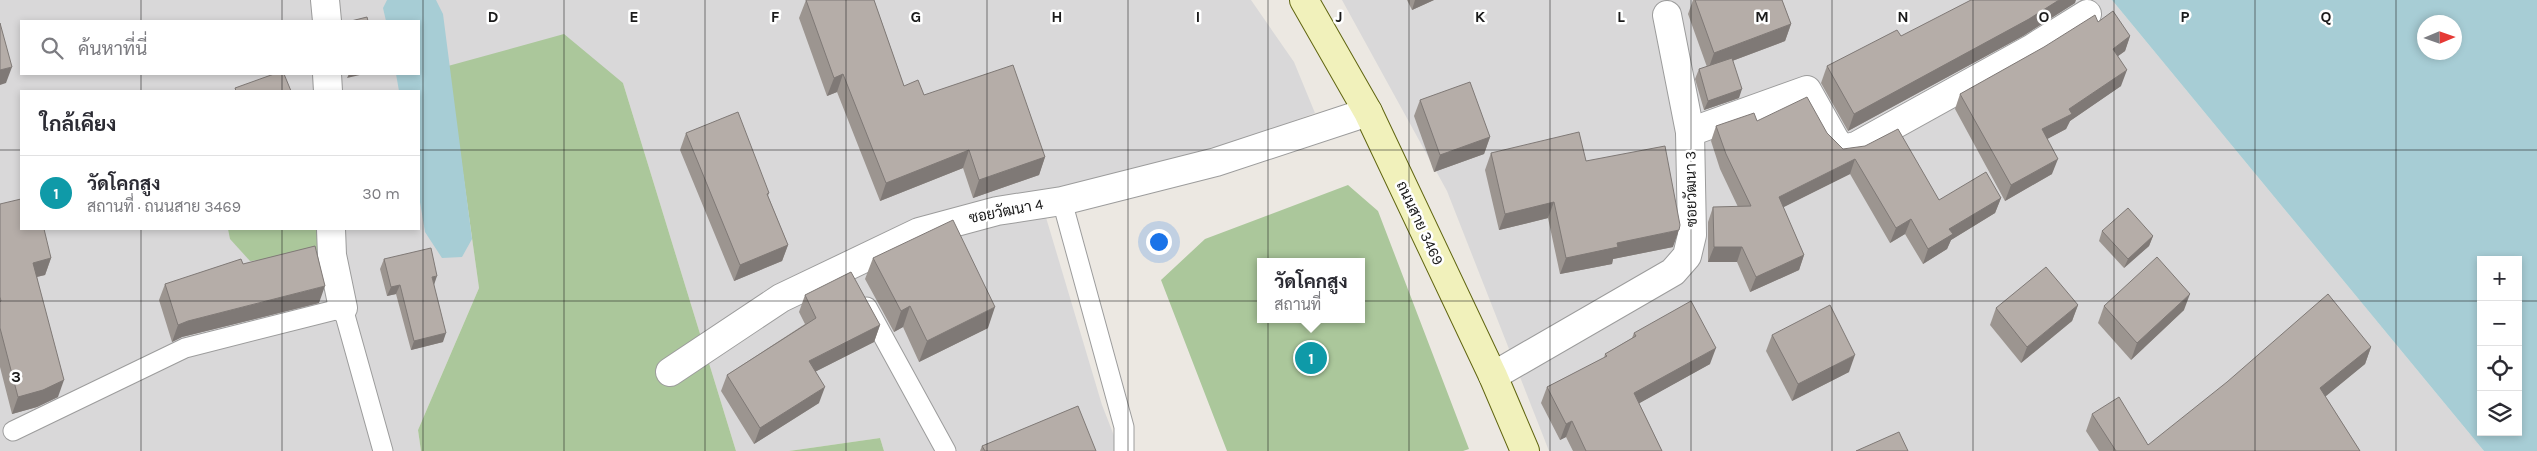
<!DOCTYPE html>
<html lang="th">
<head>
<meta charset="utf-8">
<style>
	:root { --surface:#fff; --page:#f7f7f7; --text:#2b2b33; --muted:#7c7c81; --line:#e1e1e2; --accent:#7c3aed }
	body { margin:0; font-family:Karla,Sarabun,sans-serif; background:var(--page); color:var(--text) }
	.controls { position:absolute; right:15px; bottom:15px; display:grid; overflow:hidden; border-radius:0px; box-shadow:0 2px 8px #0003 }
	.controls button { width:45px; height:45px; display:grid; place-items:center; padding:0; border:0; border-bottom:1px solid var(--line); background:var(--surface); color:var(--text); font:25px sans-serif }
	.compass { position:absolute; left:2417px; top:15px; width:45px; height:45px; border-radius:50%; background:var(--surface); box-shadow:0 2px 8px #0003; rotate:88deg }
	.you { position:absolute; left:1158px; top:241px; width:18px; height:18px; margin:-12px; border:4px solid #fff; border-radius:50%; background:#1a73e8; box-shadow:0 0 0 8px #1a73e833 }
	.badge { display:grid; place-items:center; width:32px; height:32px; border-radius:50%; background:var(--accent); color:#fff; font-size:16px; font-weight:700 }
	.pin { position:absolute; translate:-50% -50%; border:2px solid #fff; box-shadow:0 1px 5px #0006 }
	.popup { position:absolute; left:1257px; top:258px; width:108px; height:65px; box-sizing:border-box; display:grid; place-content:center; border-radius:0px; background:var(--surface); filter:drop-shadow(0 1px 4px #0005); font-size:16px; white-space:nowrap; color:var(--muted) }
	.popup b { font-size:19px; color:var(--text) }
	.popup::after { content:''; position:absolute; left:50%; top:100%; margin-left:-10px; border:10px solid transparent; border-top-color:var(--surface) }
	.list { margin:0; padding:0; list-style:none }
	h2 { display:flex; justify-content:space-between; align-items:center; height:65px; margin:0; padding:0 20px; font-size:21px }
	h2 small { font-size:16px; font-weight:400; color:var(--muted) }
	.list li { display:grid; grid-template-columns:32px 1fr auto; gap:15px; align-items:center; box-sizing:border-box; height:75px; padding:0 20px; border-top:1px solid var(--line) }
	.list b { display:block; font-size:19px; white-space:nowrap }
	.list p { margin:0; font-size:16px; white-space:nowrap; color:var(--muted) }
	.list em { font-size:16px; font-style:normal; color:var(--muted) }
	.icon { flex:none; width:28px; height:28px; fill:none; stroke:currentColor; stroke-width:2; stroke-linecap:round; stroke-linejoin:round }
	.map { position:relative; flex:none; width:2537px; height:451px; overflow:hidden }
	.search { position:absolute; background:var(--surface); box-shadow:0 2px 8px #0003; left:20px; top:20px; width:400px; height:55px; display:flex; align-items:center; gap:12px; box-sizing:border-box; padding:0 18px; border-radius:0px; color:var(--muted); font-size:19px }
	.panel { position:absolute; background:var(--surface); box-shadow:0 2px 8px #0003; left:20px; top:90px; width:400px; height:140px; border-radius:0px }
	.map>svg:first-child { display:block }
	.residential { fill:#d9d8d9; fill-rule:evenodd }
	.forest { fill:#abc79b; fill-rule:evenodd }
	.water { fill:#a7cdd5; fill-rule:evenodd }
	.lines { fill:none; stroke-linecap:round; stroke-linejoin:round }
	.lane-casing { stroke:#9c9c9c; stroke-width:21 }
	.street-casing { stroke:#9c9c9c; stroke-width:30 }
	.secondary-casing { stroke:#606510; stroke-width:30 }
	.lane { stroke:#fff; stroke-width:19 }
	.street { stroke:#fff; stroke-width:28 }
	.secondary { stroke:#f1f1bb; stroke-width:28 }
	.wall { fill:#9c9590 }
	.shaded-wall { fill:#7f7976 }
	.building { fill:#b5ada8; stroke:#7f7976 }
	.grid { fill:none; stroke:#1b1b1b; stroke-width:1; stroke-opacity:0.55 }
	.labels { text-anchor:middle; stroke-width:5; stroke-linejoin:round; paint-order:stroke }
	.street-label { font-size:15px; fill:#1b1b1b; stroke:#fff }
	.grid-label { font-size:16px; text-anchor:middle; font-weight:bold; fill:#1b1b1b; stroke:#fff; stroke-width:5; stroke-linejoin:round; paint-order:stroke }
</style>
</head>
<body>
<div class="map">
<svg width="2537" height="451" viewBox="0 0 2537 451">
	<rect width="100%" height="100%" fill="#ece8e2"/>
	<!-- residential -->
	<g class="residential">
		<path d="M0,0h1251l43,62 21,51 -109,41 -167,40 63,211 18,46h-236l-4,-13 -91,13h-53l-113,-368 -175,-17 31,222 -61,142 3,21h-421zM21,21h398v53h-398zM21,91h398v138h-398z"/>
		<polygon points="1342,0 2112,0 2484,451 1549,451 1447,191"/>
	</g>
	<!-- forest -->
	<g class="forest">
		<polygon points="564,34 623,83 736,451 421,451 418,430 479,288 448,66"/>
		<path d="M1348,185l30,26 91,238 -6,2h-236l-66,-171 44,-41zM1261,262h100v57h-100z"/>
		<polygon points="228,229 321,229 321,245 311,257 250,261 230,239"/>
		<polygon points="880,438 884,451 789,451"/>
	</g>
	<!-- water -->
	<g class="water">
		<polygon points="387,0 436,0 443,14 472,239 462,257 442,258 425,232 419,196 419,91 399,91 396,74 419,74 419,21 386,21 383,8"/>
		<path d="M2112,0h425v451h-53zM2424,22h30v30h-30zM2481,260h37v172h-37z"/>
	</g>
	<g class="lines">
		<defs>
			<g id="lane">
				<polyline points="1062,201 1124,427 1124,451"/>
				<polyline points="867,307 946,451"/>
				<polyline points="13,431 185,348 343,308 383,451"/>
			</g>
			<g id="street">
				<polyline points="325,0 327,21"/>
				<polyline points="327,74 328,91"/>
				<polyline points="1690,132 1807,90 1835,140 1843,149 1856,146 2031,49 2087,14"/>
				<polyline points="331,229 332,255 343,308"/>
				<polyline points="670,372 781,298 919,232 997,211 1062,201 1216,162 1368,112"/>
				<polyline points="1493,376 1673,272 1687,256 1692,235 1690,132 1667,15"/>
			</g>
			<polyline id="secondary" points="1304,0 1368,112 1493,376 1525,451"/>
		</defs>
		<!-- lane casing -->
		<use href="#lane" class="lane-casing"/>
		<!-- street casing -->
		<use href="#street" class="street-casing"/>
		<!-- secondary casing -->
		<use href="#secondary" class="secondary-casing"/>
		<!-- lane -->
		<use href="#lane" class="lane"/>
		<!-- street -->
		<use href="#street" class="street"/>
		<!-- secondary -->
		<use href="#secondary" class="secondary"/>
	</g>
	<!-- wall -->
	<g class="wall">
		<polygon points="806,0 874,0 904,86 1045,157 1039,175 973,198 963,168 880,201 837,92 827,96 799,18"/>
		<polygon points="1407,0 1434,0 1412,10"/>
		<polygon points="1693,0 1782,0 1791,24 1785,41 1732,61 1739,98 1704,110 1695,79 1699,69 1707,67 1688,14"/>
		<polygon points="2075,3 2023,36 1848,131 1821,83 1827,66 1901,36"/>
		<polygon points="2098,22 2130,36 2125,51 2118,56 2121,86 2070,121 2066,129 2047,139 2052,174 2005,201 1955,109 1960,94"/>
		<polygon points="1420,100 1490,137 1484,154 1434,172 1414,116"/>
		<polygon points="1757,121 1827,133 1843,149 1939,200 2001,198 1995,213 1951,240 1947,249 1923,264 1905,234 1890,243 1850,174 1783,207 1804,255 1799,270 1750,292 1737,262 1708,262 1708,222 1713,207 1738,207 1720,169 1711,141 1716,126"/>
		<polygon points="686,133 769,193 768,196 788,245 782,261 734,281 680,150"/>
		<polygon points="1491,153 1586,161 1673,247 1613,259 1612,264 1560,274 1548,218 1499,230 1485,170"/>
		<polygon points="0,204 51,258 45,275 37,277 58,397 37,407 12,414 0,367"/>
		<polygon points="2102,231 2153,236 2149,246 2124,268 2099,241"/>
		<polygon points="873,258 988,328 919,362 903,327 894,332 865,279"/>
		<polygon points="384,259 434,285 443,342 411,350 396,294 387,296 380,269"/>
		<polygon points="243,264 319,303 182,337 172,342 159,300 165,284"/>
		<polygon points="805,295 880,325 874,342 816,371 819,403 754,444 721,391 727,375 805,324 799,312"/>
		<polygon points="2078,305 2072,321 2021,363 1990,325 1996,308"/>
		<polygon points="2104,306 2184,310 2131,360 2098,323"/>
		<polygon points="1634,333 1710,364 1639,403 1662,451 1573,451 1566,437 1560,440 1541,403 1547,387 1604,358 1605,354 1632,338"/>
		<polygon points="1772,335 1849,372 1792,401 1766,351"/>
		<polygon points="2371,347 2365,364 2325,396 2360,451 2099,451 2086,431 2092,414 2148,445"/>
		<polygon points="982,446 1096,451 980,451"/>
	</g>
	<!-- shaded-wall -->
	<g class="shaded-wall">
		<polygon points="1415,0 1434,0 1412,10"/>
		<polygon points="2059,0 2076,0 2075,3 2023,36 1848,131 1854,114"/>
		<polygon points="1791,24 1785,41 1708,70 1714,53"/>
		<polygon points="2130,36 2125,51 2107,64 2113,49"/>
		<polygon points="12,67 6,83 0,85 0,70"/>
		<polygon points="2127,70 2121,86 2070,121 2066,129 2036,145 2042,129 2069,109"/>
		<polygon points="349,74 364,74 347,78"/>
		<polygon points="843,74 837,92 827,96 834,78"/>
		<polygon points="1742,89 1739,98 1704,110 1708,101"/>
		<polygon points="1490,137 1484,154 1434,172 1440,155"/>
		<polygon points="969,150 963,168 880,201 886,183"/>
		<polygon points="1045,157 1039,175 973,198 979,180"/>
		<polygon points="1855,159 1850,174 1774,212 1779,197"/>
		<polygon points="2058,159 2052,174 2005,201 2011,185"/>
		<polygon points="2001,198 1995,213 1951,240 1947,249 1923,264 1928,249 1949,229"/>
		<polygon points="1554,202 1548,218 1499,230 1505,214"/>
		<polygon points="1911,219 1905,234 1890,243 1896,228"/>
		<polygon points="1679,230 1673,247 1613,259 1612,264 1560,274 1566,258 1617,243"/>
		<polygon points="2153,236 2149,246 2124,268 2128,259"/>
		<polygon points="788,245 782,261 734,281 740,265"/>
		<polygon points="1714,247 1742,247 1737,262 1708,262"/>
		<polygon points="1804,255 1799,270 1750,292 1756,277"/>
		<polygon points="51,258 45,275 27,279 33,263"/>
		<polygon points="437,276 434,285 432,277"/>
		<polygon points="400,285 396,294 387,296 391,287"/>
		<polygon points="325,286 319,303 182,337 172,342 178,325 188,321"/>
		<polygon points="2190,294 2184,310 2131,360 2137,343"/>
		<polygon points="2078,305 2072,321 2021,363 2027,347"/>
		<polygon points="910,306 903,327 894,332 901,311"/>
		<polygon points="995,307 988,328 919,362 927,341"/>
		<polygon points="880,325 874,342 803,378 809,361"/>
		<polygon points="446,333 443,342 411,350 414,341"/>
		<polygon points="2371,347 2365,364 2314,406 2320,388"/>
		<polygon points="1716,348 1710,364 1629,409 1634,393"/>
		<polygon points="1855,355 1849,372 1792,401 1798,384"/>
		<polygon points="64,380 58,397 37,407 12,414 18,397"/>
		<polygon points="825,387 819,403 754,444 760,428"/>
		<polygon points="1572,421 1566,437 1560,440 1566,424"/>
	</g>
	<!-- building -->
	<g class="building">
		<polygon points="806,0 874,0 904,86 918,80 924,95 1013,65 1045,157 979,180 969,150 886,183 843,74 834,78"/>
		<polygon points="1695,0 1782,0 1791,24 1714,53"/>
		<polygon points="1971,0 2059,0 2029,19 1854,114 1827,66 1897,30 1901,36"/>
		<polygon points="2113,11 2130,36 2113,49 2127,70 2069,109 2072,114 2042,129 2058,159 2011,185 1960,94 2044,47 2095,15 2098,22"/>
		<polygon points="367,17 368,21 351,21"/>
		<polygon points="0,23 12,67 0,70"/>
		<polygon points="1732,58 1742,89 1708,101 1699,69"/>
		<polygon points="274,74 284,74 291,91 236,91 235,88"/>
		<polygon points="1470,82 1490,137 1440,155 1420,100"/>
		<polygon points="1807,97 1827,133 1843,149 1865,146 1898,129 1939,200 1986,172 2001,198 1949,229 1953,234 1928,249 1911,219 1896,228 1855,159 1779,197 1804,255 1756,277 1742,247 1714,247 1713,207 1751,206 1726,154 1716,126 1754,113 1757,121"/>
		<polygon points="738,112 769,193 767,194 788,245 740,265 686,133"/>
		<polygon points="1579,132 1586,161 1665,146 1680,225 1679,230 1617,243 1618,247 1566,258 1554,202 1505,214 1491,153"/>
		<polygon points="21,199 21,229 44,229 51,258 33,263 64,380 43,390 18,397 0,328 0,302 1,301 0,297 0,204"/>
		<polygon points="2128,208 2153,236 2128,259 2102,231"/>
		<polygon points="953,220 995,307 927,341 910,306 901,311 873,258"/>
		<polygon points="315,246 325,286 188,321 178,325 165,284 241,259 243,264"/>
		<polygon points="431,248 437,276 432,277 446,333 414,341 400,285 391,287 384,259"/>
		<polygon points="2157,257 2190,294 2137,343 2104,306"/>
		<polygon points="2046,267 2078,305 2027,347 1996,308"/>
		<polygon points="851,272 880,325 809,361 825,387 760,428 727,375 816,318 805,295"/>
		<polygon points="2328,294 2371,347 2320,388 2360,451 2116,451 2092,414 2119,397 2148,445 2227,382"/>
		<polygon points="1691,301 1716,348 1634,393 1662,451 1586,451 1572,421 1566,424 1547,387 1607,356 1605,354 1636,336 1634,333"/>
		<polygon points="1830,305 1855,355 1798,384 1772,335"/>
		<polygon points="1078,406 1096,451 985,451 982,446"/>
		<polygon points="1899,432 1908,451 1856,451"/>
	</g>
	<!-- grid -->
	<path class="grid" d="M141,0v21M282,0v21M423,0v451M564,0v451M705,0v451M846,0v451M987,0v451M1128,0v451M1268,0v451M1409,0v451M1550,0v451M1691,0v451M1832,0v451M1973,0v451M2114,0v451M2255,0v451M2396,0v451M141,74v17M282,74v17M0,150h21M419,150h2118M141,229v222M282,229v222M0,301h2481M2518,301h19"/>
	<g class="labels">
		<!-- street labels -->
		<g class="street-label">
			<text transform="translate(1691 189) rotate(-91)" y="5">ซอยวัฒนา 3</text>
			<text transform="translate(1006 211) rotate(-11)" y="5">ซอยวัฒนา 4</text>
			<text transform="translate(1420 223) rotate(65)" y="5">ถนนสาย 3469</text>
		</g>
	</g>
	<g class="grid-label">
		<text x="493" y="22">D</text>
		<text x="634" y="22">E</text>
		<text x="775" y="22">F</text>
		<text x="916" y="22">G</text>
		<text x="1057" y="22">H</text>
		<text x="1198" y="22">I</text>
		<text x="1339" y="22">J</text>
		<text x="1480" y="22">K</text>
		<text x="1621" y="22">L</text>
		<text x="1762" y="22">M</text>
		<text x="1903" y="22">N</text>
		<text x="2044" y="22">O</text>
		<text x="2185" y="22">P</text>
		<text x="2326" y="22">Q</text>
		<text x="16" y="382">3</text>
	</g>
</svg>
<div class="controls">
<button>+</button>
<button>−</button>
<button><svg class="icon" aria-label="locate" viewBox="0 0 24 24"><circle cx="12" cy="12" r="6"/><path d="M12 2v4M12 18v4M2 12h4M18 12h4"/></svg></button>
<button><svg class="icon" aria-label="layers" viewBox="0 0 24 24"><path d="M12 4l9 5-9 5-9-5zM3 14l9 5 9-5"/></svg></button>
</div>
<svg class="compass" viewBox="-18 -18 36 36"><path d="M0-13l5 13h-10z" fill="#e53935"/><path d="M0 13l5-13h-10z" fill="#7c7c81"/></svg>
<div class="you"></div>
<div class="pin badge" style="left:1311px;top:358px;background:#0f9aa8">1</div>
<div class="popup"><b>วัดโคกสูง</b>สถานที่</div>
<div class="search"><svg class="icon" aria-label="search" viewBox="0 0 24 24"><circle cx="10" cy="10" r="6"/><path d="M15 15l6 6"/></svg>ค้นหาที่นี่</div>
<section class="panel">
<h2>ใกล้เคียง<small></small></h2>
<ul class="list">
<li><span class="badge" style="background:#0f9aa8">1</span><div><b>วัดโคกสูง</b><p>สถานที่ · ถนนสาย 3469</p></div><em>30 m</em></li>
</ul>
</section>
</div>
</body>
</html>
